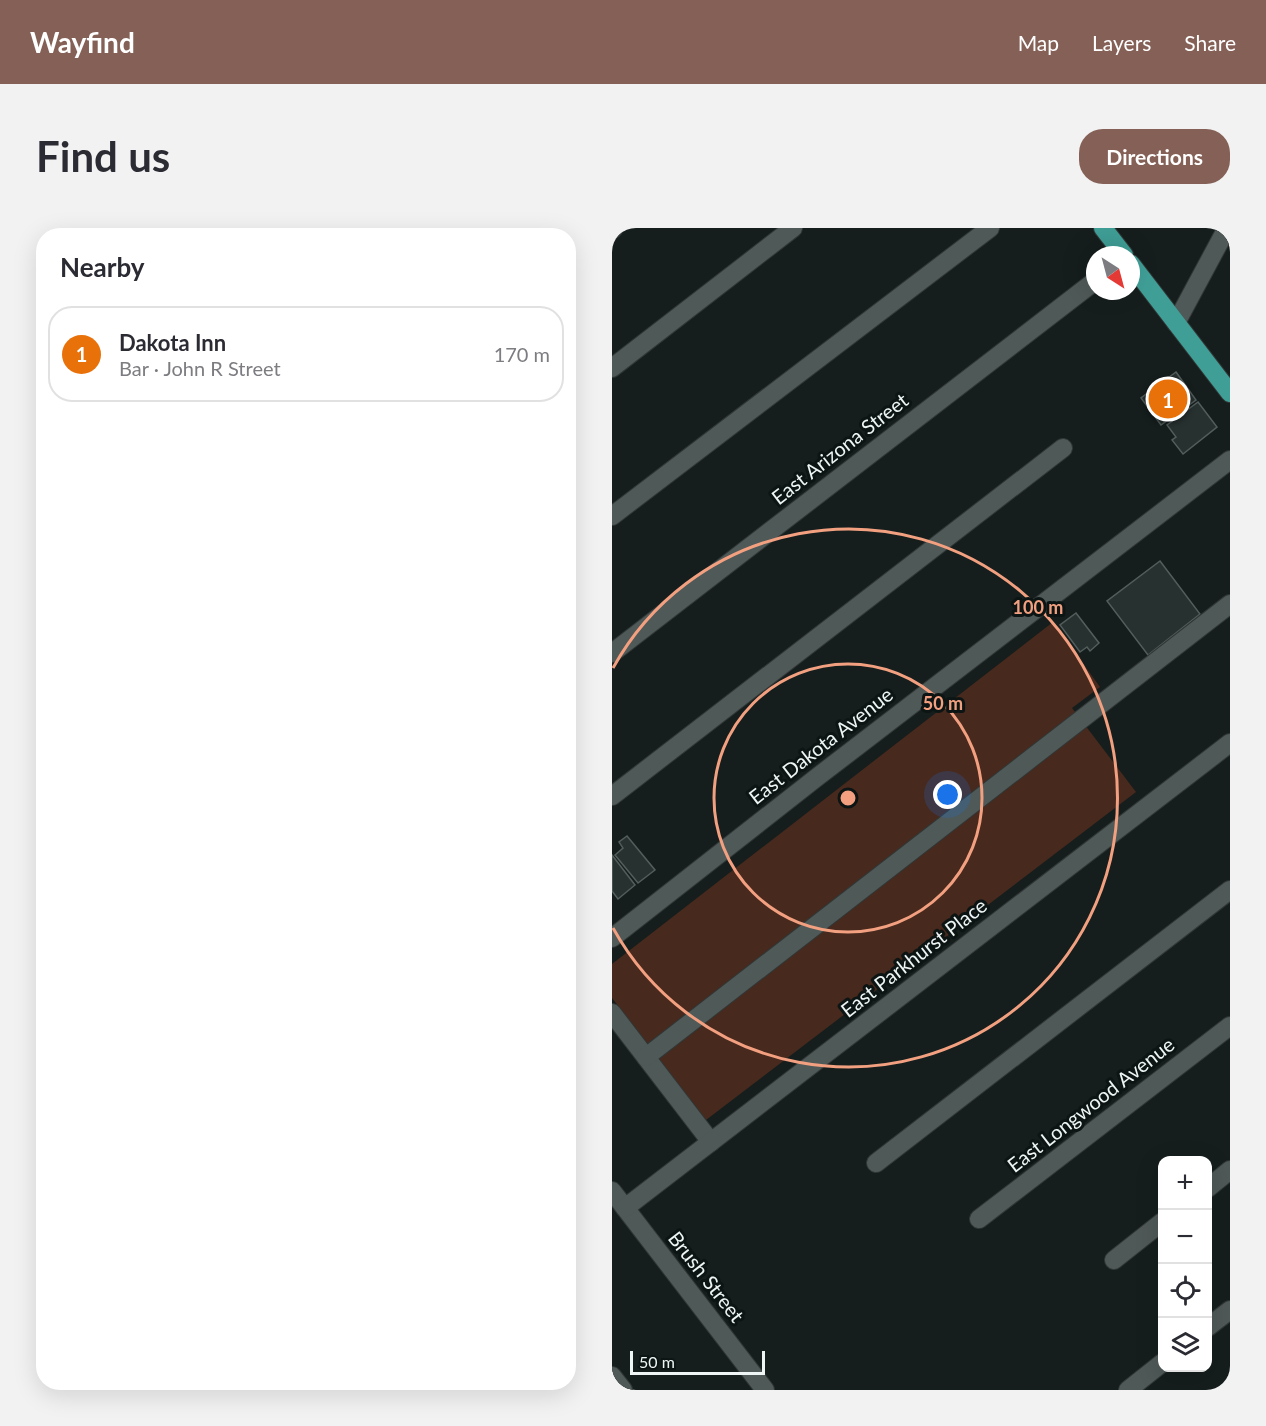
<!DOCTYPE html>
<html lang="en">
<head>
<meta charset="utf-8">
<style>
	:root { --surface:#fff; --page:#f2f2f3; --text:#2b2b33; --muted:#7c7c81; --line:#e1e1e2; --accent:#856056 }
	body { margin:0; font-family:Lato,sans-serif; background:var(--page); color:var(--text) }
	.controls { position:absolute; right:18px; bottom:18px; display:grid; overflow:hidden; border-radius:12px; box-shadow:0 6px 24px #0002 }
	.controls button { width:54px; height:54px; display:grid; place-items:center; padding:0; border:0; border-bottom:2px solid var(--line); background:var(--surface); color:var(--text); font:30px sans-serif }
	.compass { position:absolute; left:474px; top:18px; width:54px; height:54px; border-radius:50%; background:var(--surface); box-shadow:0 6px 24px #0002; rotate:144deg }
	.scale { position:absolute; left:18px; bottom:15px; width:135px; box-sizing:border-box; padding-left:6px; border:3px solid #eef5f4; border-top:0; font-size:16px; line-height:21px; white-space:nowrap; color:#eef5f4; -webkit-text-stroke:4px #0c1513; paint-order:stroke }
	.you { position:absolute; left:336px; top:567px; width:21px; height:21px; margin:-15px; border:4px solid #fff; border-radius:50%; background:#1a73e8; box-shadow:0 0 0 9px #1a73e833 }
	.badge { display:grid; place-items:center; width:39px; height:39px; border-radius:50%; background:var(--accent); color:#fff; font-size:20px; font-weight:700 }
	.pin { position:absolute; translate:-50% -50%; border:3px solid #fff; box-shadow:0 2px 6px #0006 }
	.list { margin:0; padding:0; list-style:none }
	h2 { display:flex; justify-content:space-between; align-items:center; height:78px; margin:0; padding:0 24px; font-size:26px }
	h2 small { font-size:20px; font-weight:400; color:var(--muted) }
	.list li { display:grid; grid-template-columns:39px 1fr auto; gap:18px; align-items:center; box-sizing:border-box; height:96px; margin:0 12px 12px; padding:0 12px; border:2px solid var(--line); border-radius:24px }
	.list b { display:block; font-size:22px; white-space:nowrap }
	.list p { margin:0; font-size:20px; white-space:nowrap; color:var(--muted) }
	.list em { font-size:20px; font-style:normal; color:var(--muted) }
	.icon { flex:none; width:33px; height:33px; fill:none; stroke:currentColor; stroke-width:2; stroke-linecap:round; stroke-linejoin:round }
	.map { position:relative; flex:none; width:618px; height:1162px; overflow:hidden; border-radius:24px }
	header { display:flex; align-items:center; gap:36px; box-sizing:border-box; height:84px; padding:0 30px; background:var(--accent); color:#fff }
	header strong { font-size:28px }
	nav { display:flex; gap:33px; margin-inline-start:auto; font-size:21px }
	.intro { display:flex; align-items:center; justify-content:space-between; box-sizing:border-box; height:144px; padding:0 36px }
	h1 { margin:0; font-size:42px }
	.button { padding:15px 27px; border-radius:24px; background:var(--accent); color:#fff; font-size:21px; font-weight:700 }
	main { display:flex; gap:36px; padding:0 36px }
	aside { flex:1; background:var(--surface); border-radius:24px; box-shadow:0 6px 24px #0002 }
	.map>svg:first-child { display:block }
	.green { fill:#48291d }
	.building { fill:#273130; stroke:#535d5c; stroke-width:1.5 }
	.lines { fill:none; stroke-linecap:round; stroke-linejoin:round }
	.minor-casing { stroke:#313736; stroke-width:20 }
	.major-casing { stroke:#313736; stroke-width:20 }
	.minor { stroke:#4f5958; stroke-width:18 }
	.major { stroke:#3f9f97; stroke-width:18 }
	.ring { fill:none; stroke:#f2a080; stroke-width:3 }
	.labels { text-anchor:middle; stroke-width:6; stroke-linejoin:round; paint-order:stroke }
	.street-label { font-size:20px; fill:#eef5f4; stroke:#0c1513 }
	.centre { fill:#f2a080; stroke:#0c1513; stroke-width:3 }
	.ring-label { font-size:18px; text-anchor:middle; font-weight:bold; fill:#f2a080; stroke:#0c1513; stroke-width:6; stroke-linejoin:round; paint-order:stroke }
</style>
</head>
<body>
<header>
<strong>Wayfind</strong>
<nav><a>Map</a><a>Layers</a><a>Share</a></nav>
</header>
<div class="intro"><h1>Find us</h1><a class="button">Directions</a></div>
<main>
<aside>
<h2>Nearby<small></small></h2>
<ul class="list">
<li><span class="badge" style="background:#e8710a">1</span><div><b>Dakota Inn</b><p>Bar · John R Street</p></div><em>170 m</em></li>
</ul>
</aside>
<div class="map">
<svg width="618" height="1162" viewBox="0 0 618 1162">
	<rect width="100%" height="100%" fill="#151e1d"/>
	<!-- green -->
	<polygon class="green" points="441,394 488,459 460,480 524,564 94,892 0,770 0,736"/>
	<!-- building -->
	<g class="building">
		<polygon points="564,144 584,172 549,197 529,170"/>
		<polygon points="586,174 605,199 571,226 560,212 564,209 555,197"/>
		<polygon points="548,333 588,386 536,427 495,373"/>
		<polygon points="464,385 487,415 478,423 475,419 468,424 448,397"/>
		<polygon points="15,608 43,642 26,655 3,627 11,620 7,614"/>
		<polygon points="0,627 23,657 6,671 0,663"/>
	</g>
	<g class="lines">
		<defs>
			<g id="minor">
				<polyline points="0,2 2,0"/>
				<polyline points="564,95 615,0"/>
				<polyline points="0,140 181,0"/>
				<polyline points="0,288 378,0"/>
				<polyline points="0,425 483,53"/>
				<polyline points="0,568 451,220"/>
				<polyline points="0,710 204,550 618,232"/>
				<polyline points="0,785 99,914"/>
				<polyline points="34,829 618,376"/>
				<polyline points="264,935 618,662"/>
				<polyline points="596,960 618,942"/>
				<polyline points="0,963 153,1162"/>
				<polyline points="13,980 618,515"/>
				<polyline points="367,991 618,798"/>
				<polyline points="502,1032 550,994"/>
				<polyline points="596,1099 618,1082"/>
				<polyline points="0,1148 11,1162"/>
				<polyline points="516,1162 550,1135"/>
			</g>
			<g id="major">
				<polyline points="491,0 512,27"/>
				<polyline points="519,36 618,165"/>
			</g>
		</defs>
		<!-- minor casing -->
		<use href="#minor" class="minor-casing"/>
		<!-- major casing -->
		<use href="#major" class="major-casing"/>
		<!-- minor -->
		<use href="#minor" class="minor"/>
		<!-- major -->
		<use href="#major" class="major"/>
	</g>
	<!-- distance rings -->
	<g class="ring">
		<circle cx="236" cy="570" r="134"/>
		<path d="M1 440A269 269 0 1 1 1 700"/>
	</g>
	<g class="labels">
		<!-- street labels -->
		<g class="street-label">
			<text transform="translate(228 221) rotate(-38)" y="7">East Arizona Street</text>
			<text transform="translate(209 518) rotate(-38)" y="7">East Dakota Avenue</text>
			<text transform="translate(302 730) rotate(-38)" y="7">East Parkhurst Place</text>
			<text transform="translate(479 877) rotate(-38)" y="7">East Longwood Avenue</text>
			<text transform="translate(94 1049) rotate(52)" y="7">Brush Street</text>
		</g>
	</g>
	<circle cx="236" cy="570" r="9" class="centre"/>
	<g class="ring-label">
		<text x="426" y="386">100 m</text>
		<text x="331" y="482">50 m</text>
	</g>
</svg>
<div class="controls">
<button>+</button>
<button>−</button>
<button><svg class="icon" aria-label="locate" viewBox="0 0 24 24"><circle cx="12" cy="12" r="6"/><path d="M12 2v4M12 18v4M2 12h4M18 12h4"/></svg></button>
<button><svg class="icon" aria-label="layers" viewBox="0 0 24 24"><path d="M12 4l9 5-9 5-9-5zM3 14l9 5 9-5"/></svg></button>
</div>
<svg class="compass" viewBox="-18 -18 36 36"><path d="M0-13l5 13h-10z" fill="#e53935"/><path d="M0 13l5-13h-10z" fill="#7c7c81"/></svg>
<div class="scale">50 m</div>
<div class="you"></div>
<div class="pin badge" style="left:556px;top:171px;background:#e8710a">1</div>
</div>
</main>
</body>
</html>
